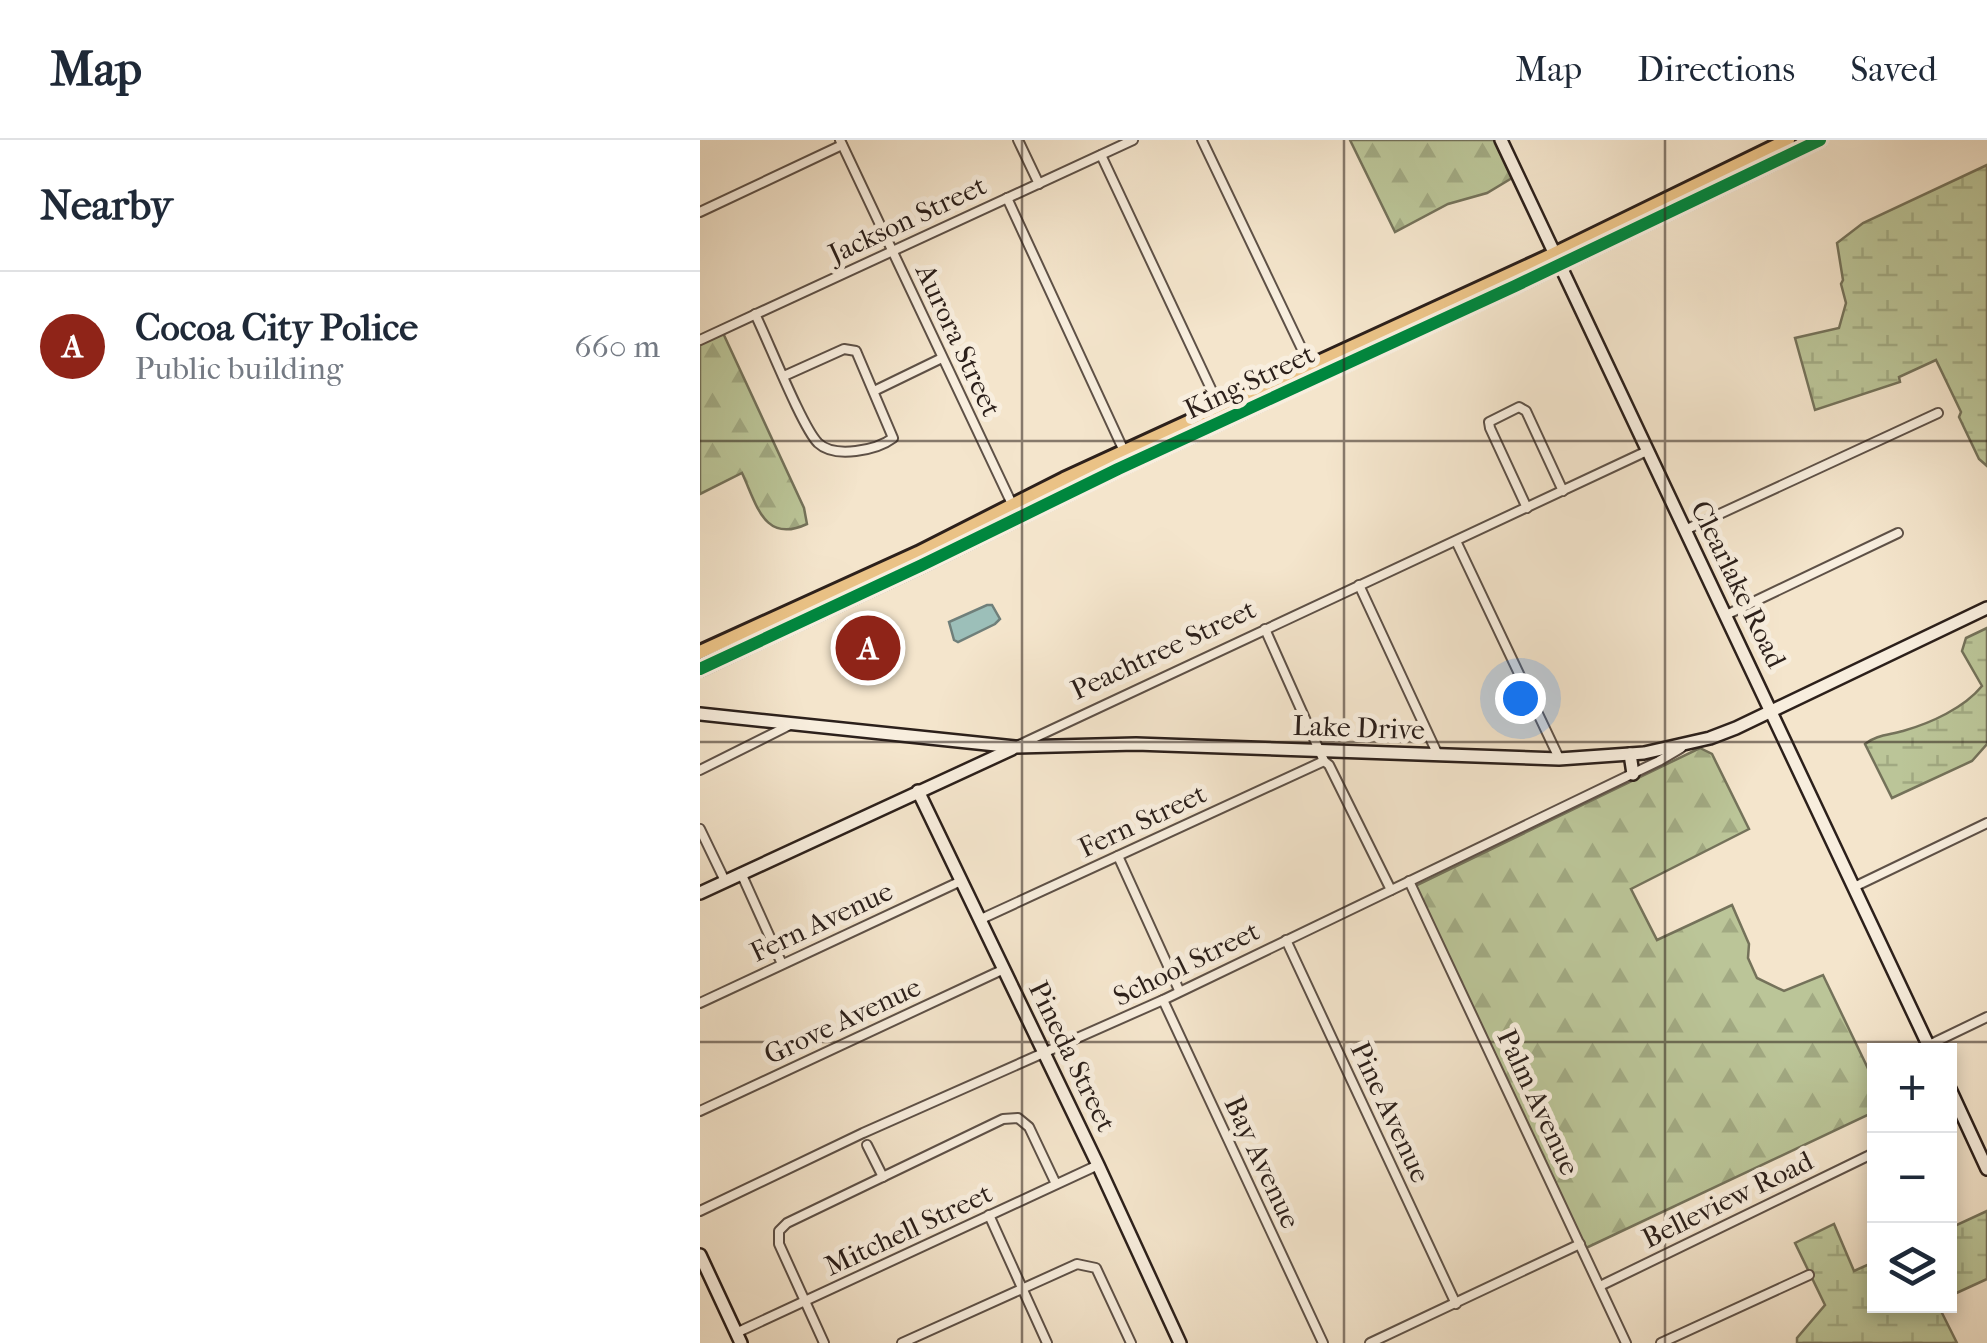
<!DOCTYPE html>
<html lang="en">
<head>
<meta charset="utf-8">
<style>
	:root { --surface:#fff; --page:#f6f6f7; --text:#1f2937; --muted:#747a83; --line:#e0e1e3; --accent:#8f2418 }
	body { margin:0; font-family:"IM FELL French Canon",serif; background:var(--page); color:var(--text) }
	.controls { position:absolute; right:30px; bottom:30px; display:grid; overflow:hidden; border-radius:0px; box-shadow:0 5px 15px #0003 }
	.controls button { width:90px; height:90px; display:grid; place-items:center; padding:0; border:0; border-bottom:2px solid var(--line); background:var(--surface); color:var(--text); font:50px sans-serif }
	.you { position:absolute; left:820px; top:558px; width:35px; height:35px; margin:-25px; border:8px solid #fff; border-radius:50%; background:#1a73e8; box-shadow:0 0 0 15px #1a73e833 }
	.badge { display:grid; place-items:center; width:65px; height:65px; border-radius:50%; background:var(--accent); color:#fff; font-size:32px; font-weight:700 }
	.pin { position:absolute; translate:-50% -50%; border:5px solid #fff; box-shadow:0 2px 10px #0006 }
	.list { margin:0; padding:0; list-style:none }
	h2 { display:flex; justify-content:space-between; align-items:center; height:130px; margin:0; padding:0 40px; font-size:42px }
	h2 small { font-size:32px; font-weight:400; color:var(--muted) }
	.list li { display:grid; grid-template-columns:65px 1fr auto; gap:30px; align-items:center; box-sizing:border-box; height:150px; padding:0 40px; border-top:2px solid var(--line) }
	.list b { display:block; font-size:38px; white-space:nowrap }
	.list p { margin:0; font-size:32px; white-space:nowrap; color:var(--muted) }
	.list em { font-size:32px; font-style:normal; color:var(--muted) }
	.icon { flex:none; width:55px; height:55px; fill:none; stroke:currentColor; stroke-width:2; stroke-linecap:round; stroke-linejoin:round }
	.map { position:relative; flex:none; width:1287px; height:1203px; overflow:hidden }
	header { display:flex; align-items:center; gap:60px; box-sizing:border-box; height:140px; padding:0 50px; background:var(--surface); border-bottom:2px solid var(--line) }
	header strong { font-size:48px }
	nav { display:flex; gap:55px; margin-inline-start:auto; font-size:35px }
	main { display:flex }
	aside { flex:1; background:var(--surface) }
	.map>svg:first-child { display:block }
	.forest { fill:url(#forest-firs); stroke:#74725a; stroke-width:2.5 }
	.wetland { fill:url(#wetland-marsh); stroke:#74725a; stroke-width:2.5 }
	.water { fill:#9cbfb9; stroke:#6f7f7a; stroke-width:2.5 }
	.lines { fill:none; stroke-linecap:round; stroke-linejoin:round }
	.street-casing { stroke:#5e5147; stroke-width:12 }
	.secondary-casing { stroke:#2c201b; stroke-width:16 }
	.primary-casing { stroke:#2c201b; stroke-width:18 }
	.street { stroke:#f8eede; stroke-width:8 }
	.secondary { stroke:#f8eede; stroke-width:11 }
	.primary { stroke:#eac286; stroke-width:12 }
	.cycleway-casing { stroke:#f8eede; stroke-width:19 }
	.cycleway { stroke:#00873e; stroke-width:12 }
	.grid { fill:none; stroke:#2c201b; stroke-width:2.5; stroke-opacity:0.55 }
	.labels { text-anchor:middle; stroke-width:10; stroke-linejoin:round; paint-order:stroke }
	.street-label { font-size:28px; fill:#2c201b; stroke:#f8eede }
</style>
</head>
<body>
<header>
<strong>Map</strong>
<nav><a>Map</a><a>Directions</a><a>Saved</a></nav>
</header>
<main>
<aside>
<h2>Nearby<small></small></h2>
<ul class="list">
<li><span class="badge">A</span><div><b>Cocoa City Police</b><p>Public building</p></div><em>660 m</em></li>
</ul>
</aside>
<div class="map">
<svg width="1287" height="1203" viewBox="0 0 1287 1203">
	<defs>
		<pattern id="forest-firs" width="22" height="20" patternUnits="userSpaceOnUse" patternTransform="scale(2.5)"><rect width="22" height="20" fill="#bbc598"/><path d="M5 1l3.5 6h-7zM16 11l3.5 6h-7z" fill="#a1a982"/></pattern>
		<pattern id="wetland-marsh" width="20" height="14" patternUnits="userSpaceOnUse" patternTransform="scale(2.5)"><rect width="20" height="14" fill="#bbc598"/><path d="M1 5h8M5 5V1M11 12h8M15 12V8" fill="none" stroke="#a1a982"/></pattern>
	</defs>
	<rect width="100%" height="100%" fill="#f4e5cc"/>
	<filter id="stains"><feTurbulence type="fractalNoise" baseFrequency=".002" numOctaves="4"/><feColorMatrix values="0 0 0 0 .2 0 0 0 0 .09 0 0 0 0 .02 0 0 0 .5 -.17"/></filter>
	<radialGradient id="worn" r=".72"><stop offset=".6" stop-color="#630" stop-opacity="0"/><stop offset="1" stop-color="#630" stop-opacity=".3"/></radialGradient>
	<!-- forest -->
	<g class="forest">
		<polygon points="650,0 795,0 812,38 787,53 748,64 695,92"/>
		<path d="M23,193l81,175 3,16c-43,20 -50,-19 -65,-51l-42,21v-150z"/>
		<polygon points="1000,608 1012,614 1049,689 931,749 957,800 1032,765 1049,804 1048,818 1057,838 1084,851 1123,835 1174,941 1174,972 886,1108 715,746"/>
	</g>
	<!-- wetland -->
	<g class="wetland">
		<polygon points="1287,25 1287,326 1279,319 1259,277 1261,272 1236,220 1199,237 1200,242 1115,270 1095,198 1139,188 1146,163 1141,144 1143,140 1137,103 1163,83"/>
		<path d="M1287,488v116l-15,17 -80,37 -27,-54c11,-9 24,-9 38,-13 28,-8 61,-23 79,-45l-20,-35 4,-13z"/>
		<polygon points="1287,1071 1287,1139 1250,1156 1250,1088"/>
		<polygon points="1134,1084 1154,1131 1174,1122 1174,1166 1244,1166 1242,1173 1257,1203 1097,1203 1097,1198 1125,1165 1095,1103"/>
	</g>
	<!-- water -->
	<polygon class="water" points="287,465 292,465 300,479 295,484 258,502 254,500 249,482"/>
	<g class="lines">
		<defs>
			<g id="street">
				<polyline points="140,0 312,364"/>
				<polyline points="318,0 339,44"/>
				<polyline points="502,0 610,226"/>
				<polyline points="401,15 520,268"/>
				<polyline points="307,58 424,311"/>
				<polyline points="0,72 142,5"/>
				<path d="M55,174c13,26 47,113 63,129 17,16 59,7 75,-5l-37,-87 -12,-2 -60,27"/>
				<polyline points="0,200 433,0"/>
				<polyline points="174,251 242,218"/>
				<polyline points="827,368 790,288 789,282 819,267 826,271 863,351"/>
				<polyline points="985,390 1238,273"/>
				<polyline points="756,401 859,618"/>
				<polyline points="659,445 738,615"/>
				<polyline points="1026,475 1198,393"/>
				<polyline points="565,489 624,621 629,625 691,750"/>
				<polyline points="319,605 947,311"/>
				<polyline points="0,630 90,585"/>
				<polyline points="0,689 25,741"/>
				<polyline points="418,716 479,850"/>
				<polyline points="41,733 82,824"/>
				<polyline points="709,741 926,1203"/>
				<polyline points="1154,747 1287,683"/>
				<polyline points="279,780 624,621"/>
				<polyline points="586,800 756,1164"/>
				<polyline points="463,860 623,1203"/>
				<polyline points="0,863 261,741"/>
				<polyline points="1229,905 1287,877"/>
				<polyline points="0,971 302,830"/>
				<polyline points="167,1005 183,1037"/>
				<polyline points="0,1071 163,993 463,860 959,621 981,608"/>
				<polyline points="289,1075 347,1203"/>
				<polyline points="900,1146 1174,1013"/>
				<polyline points="36,1193 398,1025"/>
				<polyline points="124,1203 79,1104 79,1091 87,1083 303,979 318,978 329,987 356,1044"/>
				<polyline points="202,1203 377,1124 396,1128 431,1203"/>
				<polyline points="670,1203 880,1104"/>
				<polyline points="961,1203 1109,1135"/>
			</g>
			<g id="secondary">
				<polyline points="801,0 1231,911"/>
				<polyline points="0,574 315,607 436,604 859,619 944,613 1010,598 1036,588 1287,468"/>
				<polyline points="930,614 933,634"/>
				<polyline points="218,651 398,1025 480,1203"/>
				<polyline points="0,753 312,609"/>
				<polyline points="1250,949 1287,1029"/>
				<polyline points="0,1115 41,1203"/>
			</g>
			<g id="primary">
				<polyline points="0,512 218,413 364,339 854,114 1088,0"/>
				<polyline points="0,529 222,425 418,329 815,146 1120,0"/>
			</g>
		</defs>
		<!-- street casing -->
		<use href="#street" class="street-casing"/>
		<!-- secondary casing -->
		<use href="#secondary" class="secondary-casing"/>
		<!-- primary casing -->
		<use href="#primary" class="primary-casing"/>
		<!-- street -->
		<use href="#street" class="street"/>
		<!-- secondary -->
		<use href="#secondary" class="secondary"/>
		<!-- primary -->
		<use href="#primary" class="primary"/>
		<defs>
			<polyline id="cycleway" points="0,529 222,425 418,329 815,146 1120,0"/>
		</defs>
		<!-- cycleway casing -->
		<use href="#cycleway" class="cycleway-casing"/>
		<!-- cycleway -->
		<use href="#cycleway" class="cycleway"/>
	</g>
	<!-- grid -->
	<path class="grid" d="M322,0v1203M644,0v1203M965,0v1203M0,301h1287M0,602h1287M0,902h1287"/>
	<g class="labels">
		<!-- street labels -->
		<g class="street-label">
			<text transform="translate(207 79) rotate(-25)" y="10">Jackson Street</text>
			<text transform="translate(259 200) rotate(65)" y="10">Aurora Street</text>
			<text transform="translate(549 241) rotate(-25)" y="10">King Street</text>
			<text transform="translate(1039 444) rotate(64)" y="10">Clearlake Road</text>
			<text transform="translate(463 509) rotate(-25)" y="10">Peachtree Street</text>
			<text transform="translate(659 587) rotate(2)" y="10">Lake Drive</text>
			<text transform="translate(442 680) rotate(-25)" y="10">Fern Street</text>
			<text transform="translate(121 781) rotate(-25)" y="10">Fern Avenue</text>
			<text transform="translate(486 823) rotate(-26)" y="10">School Street</text>
			<text transform="translate(142 880) rotate(-25)" y="10">Grove Avenue</text>
			<text transform="translate(373 916) rotate(64)" y="10">Pineda Street</text>
			<text transform="translate(839 962) rotate(65)" y="10">Palm Avenue</text>
			<text transform="translate(691 972) rotate(65)" y="10">Pine Avenue</text>
			<text transform="translate(563 1022) rotate(65)" y="10">Bay Avenue</text>
			<text transform="translate(1027 1059) rotate(-26)" y="10">Belleview Road</text>
			<text transform="translate(208 1089) rotate(-25)" y="10">Mitchell Street</text>
		</g>
	</g>
	<rect width="100%" height="100%" filter="url(#stains)"/>
	<rect width="100%" height="100%" fill="url(#worn)"/>
</svg>
<div class="controls">
<button>+</button>
<button>−</button>
<button><svg class="icon" aria-label="layers" viewBox="0 0 24 24"><path d="M12 4l9 5-9 5-9-5zM3 14l9 5 9-5"/></svg></button>
</div>
<div class="you"></div>
<div class="pin badge" style="left:168px;top:508px">A</div>
</div>
</main>
</body>
</html>
